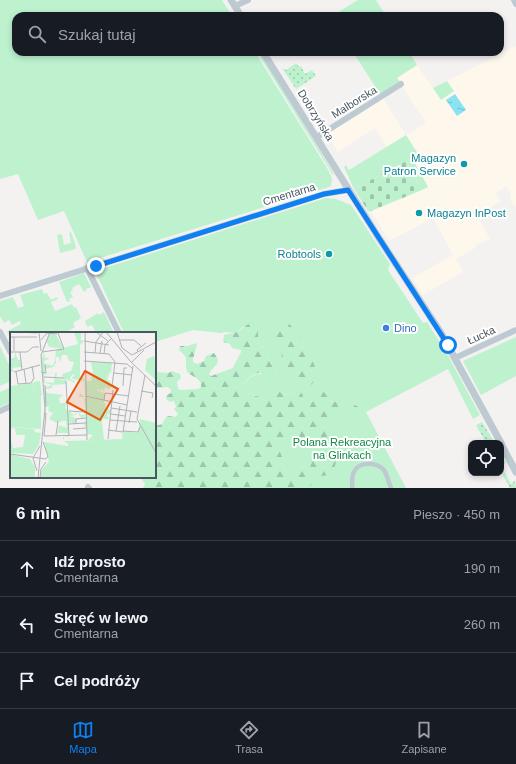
<!DOCTYPE html>
<html lang="pl">
<head>
<meta charset="utf-8">
<style>
	:root { --surface:#171b24; --page:#242831; --text:#f1f3f6; --muted:#9ea1a6; --line:#363941; --accent:#0e80f1 }
	body { margin:0; font-family:Helvetica,sans-serif; background:var(--page); color:var(--text) }
	.controls { position:absolute; right:12px; bottom:12px; display:grid; overflow:hidden; border-radius:8px; box-shadow:0 2px 6px #0003 }
	.controls button { width:36px; height:36px; display:grid; place-items:center; padding:0; border:0; border-bottom:1px solid var(--line); background:var(--surface); color:var(--text); font:20px sans-serif }
	.stop { position:absolute; width:12px; height:12px; margin:-9px; border:3px solid #0e80f1; border-radius:50%; background:#fff }
	.stop.end { background:#0e80f1; border-color:#fff; box-shadow:0 1px 4px #0008 }
	.list { margin:0; padding:0; list-style:none }
	h2 { display:flex; justify-content:space-between; align-items:center; height:52px; margin:0; padding:0 16px; font-size:17px }
	h2 small { font-size:13px; font-weight:400; color:var(--muted) }
	.list li { display:grid; grid-template-columns:26px 1fr auto; gap:12px; align-items:center; box-sizing:border-box; height:56px; padding:0 16px; border-top:1px solid var(--line) }
	.list b { display:block; font-size:15px; white-space:nowrap }
	.list p { margin:0; font-size:13px; white-space:nowrap; color:var(--muted) }
	.list em { font-size:13px; font-style:normal; color:var(--muted) }
	.icon { flex:none; width:22px; height:22px; fill:none; stroke:currentColor; stroke-width:2; stroke-linecap:round; stroke-linejoin:round }
	.map { position:relative; flex:none; width:516px; height:488px; overflow:hidden }
	.search { position:absolute; background:var(--surface); box-shadow:0 2px 6px #0003; left:12px; right:12px; top:12px; height:44px; display:flex; align-items:center; gap:10px; box-sizing:border-box; padding:0 14px; border-radius:12px; color:var(--muted); font-size:15px }
	.sheet { height:220px; background:var(--surface) }
	nav { display:flex; justify-content:space-around; align-items:center; box-sizing:border-box; height:56px; border-top:1px solid var(--line); background:var(--surface); font-size:11px; color:var(--muted) }
	nav a { display:grid; justify-items:center; gap:2px }
	nav .on { color:var(--accent) }
	.map>svg:first-child { display:block }
	.commercial { fill:#fdf7ec }
	.green { fill:#bef2cf }
	.forest { fill:url(#forest-firs) }
	.cemetery { fill:url(#cemetery-stones) }
	.garden { fill:url(#garden-dots) }
	.water { fill:url(#water-ripples) }
	.lines { fill:none; stroke-linecap:round; stroke-linejoin:round }
	.pedestrian { stroke:#becad1; stroke-width:4.5 }
	.minor { stroke:#becad1; stroke-width:6 }
	.tertiary { stroke:#becad1; stroke-width:7 }
	.route { stroke:#0e80f1; stroke-width:5 }
	.culture-dot { fill:#0f9aa8; stroke:#fff; stroke-width:1.5 }
	.shop-dot { fill:#3f7fe0; stroke:#fff; stroke-width:1.5 }
	.labels { text-anchor:middle; stroke-width:4; stroke-linejoin:round; paint-order:stroke }
	.street-label { font-size:11px; fill:#485660; stroke:#fff }
	.culture-label { font-size:11px; fill:#0d838f; stroke:#fff; text-anchor:end }
	.shop-label { font-size:11px; fill:#366cbe; stroke:#fff; text-anchor:start }
	.park-label { font-size:11px; fill:#128845; stroke:#fff }
	.inset-road { fill:none; stroke:#afb3b7; stroke-width:1 }
	.view { fill:#e8590c; fill-opacity:0.15; stroke:#e8590c; stroke-width:2 }
	.inset-edge { fill:none; stroke:#485660; stroke-width:2 }
</style>
</head>
<body>
<div class="map">
<svg width="516" height="488" viewBox="0 0 516 488">
	<defs>
		<pattern id="forest-firs" width="22" height="20" patternUnits="userSpaceOnUse"><rect width="22" height="20" fill="#bef2cf"/><path d="M5 1l3.5 6h-7zM16 11l3.5 6h-7z" fill="#9cc7ab"/></pattern>
		<pattern id="cemetery-stones" width="16" height="16" patternUnits="userSpaceOnUse"><rect width="16" height="16" fill="#bef2cf"/><path d="M2 7V4a2 2 0 0 1 4 0v3zM10 15v-3a2 2 0 0 1 4 0v3z" fill="#9cc7ab"/></pattern>
		<pattern id="garden-dots" width="8" height="8" patternUnits="userSpaceOnUse"><rect width="8" height="8" fill="#bef2cf"/><path d="M2 2h.1M6 6h.1" fill="none" stroke="#9cc7ab" stroke-width="1.8" stroke-linecap="round"/></pattern>
		<pattern id="water-ripples" width="26" height="14" patternUnits="userSpaceOnUse"><rect width="26" height="14" fill="#89e3f2"/><path d="M2 4q2-2 4 0t4 0M15 11q2-2 4 0t4 0" fill="none" stroke="#72bbc7"/></pattern>
	</defs>
	<rect width="100%" height="100%" fill="#f4f1f1"/>
	<!-- commercial -->
	<polygon class="commercial" points="516,46 516,208 511,200 511,195 506,186 496,193 501,201 477,215 490,239 476,245 475,248 456,259 463,272 423,295 412,278 453,255 433,218 389,241 371,211 428,187 412,157 418,153 406,135 387,147 375,128 338,152 326,133 383,98 406,135 426,123 397,78 417,65 433,88"/>
	<!-- green -->
	<g class="green">
		<polygon points="0,0 222,0 232,16 16,16 16,52 255,52 327,168 332,178 331,186 326,188 87,262 64,211 38,220 18,174 0,179"/>
		<polygon points="358,0 376,0 386,16 332,16"/>
		<polygon points="257,52 260,52 334,174 333,175"/>
		<polygon points="353,52 409,52 417,65 397,78 400,82 380,94"/>
		<polygon points="447,81 454,91 441,100 433,88"/>
		<polygon points="406,135 418,154 412,158 428,187 422,190 406,161 354,189 344,167 346,165 349,170"/>
		<path d="M326,198l10,1 15,6 39,59 -2,6 35,53 4,-1 19,30 34,63 -7,4 -25,-50 -82,43 40,76h-180l31,-32 82,-56 -4,2 -18,-7 -7,8h-6l-2,-4 -10,-6 -5,2 -8,-3 -8,3 -5,5 -9,-4 -12,-2 -2,-4v-6c13,-11 13,-13 29,-6l5,-3v-5l-9,-11 -1,-7 -9,-11v-8l-14,-7 -8,7 -11,-1 -5,1 -27,-3 -38,12v-9h-31l-29,-62z"/>
		<polygon points="71,232 75,243 76,249 60,253 57,235 62,234 64,245 71,243 69,233"/>
		<polygon points="84,273 91,287 86,289 87,290 84,292 79,284 72,288 73,291 70,292 73,297 69,299 70,301 67,302 59,282"/>
		<polygon points="42,289 44,294 47,293 51,300 57,297 58,299 51,302 55,311 72,304 74,308 76,307 81,318 73,323 75,327 68,331 69,333 11,333 11,340 7,331 21,324 20,321 12,325 9,320 4,323 0,316 0,301 13,297 18,308 24,306 20,295"/>
		<polygon points="104,312 114,333 96,333 92,325 87,327 85,321 98,313 99,315"/>
		<polygon points="516,337 516,376 481,395 463,361"/>
		<polygon points="0,346 11,369 11,381 0,386"/>
		<polygon points="11,387 11,402 0,407 0,392"/>
	</g>
	<!-- forest -->
	<g class="forest">
		<path d="M283,319c12,6 31,39 33,52 0,7 -1,10 -5,14l-14,2c-6,-7 -11,-14 -14,-23 -2,-6 0,-10 -4,-16l1,-8 -3,-2 -5,-8 4,-8z"/>
		<path d="M249,324l9,7v10l9,11 1,7 9,11v5l-5,3 -7,1 -4,-6c-7,-1 -13,6 -18,11v6l2,4 12,2 9,3 9,-7h4l8,3 12,-4 4,4 -1,4 2,4h6l7,-8 7,-3 7,9 4,1 8,-5 23,15 -24,-5 -7,9 -7,2 2,7c10,6 4,11 7,19 1,3 4,6 5,9l-6,9 -2,7 -6,6 -6,1c-4,-4 -11,-8 -14,-13 -6,-11 3,-22 -15,-30l-7,5 -7,12c3,6 6,17 13,19 4,0 9,-1 13,-1 6,7 8,10 6,18l-3,2h-165l2,-4 -5,-7h15v-51l7,-2 4,-7 3,-1 6,1 3,-3 -4,-5 2,-2 -2,-6 -4,1 -4,-3 1,-4 4,-2v-3l-3,-3 -10,1 -3,-2v-14l13,1 4,-2 8,3 1,4 -4,4 1,6 2,2 18,-1 3,-2v-4c-11,-14 -16,-2 -15,-26l-7,-7 1,-4h8l8,-3 1,2 -4,14v3l4,2 7,-3 2,-5 8,-3c9,12 0,11 -5,21l2,2 22,-8c2,-7 8,-12 8,-18l-9,-2 -2,-4 -7,-2 1,-7c5,-2 9,-1 13,-3 5,-2 7,-6 12,-8z"/>
	</g>
	<!-- cemetery -->
	<polygon class="cemetery" points="406,161 422,190 371,211 368,211 354,189"/>
	<!-- garden -->
	<g class="garden">
		<polygon points="296,63 299,67 301,66 305,74 312,70 316,76 296,89 282,68 286,70"/>
		<polygon points="482,422 495,443 486,443 476,425"/>
		<polygon points="501,454 506,463 501,466 511,484 515,481 516,488 510,488 501,472"/>
	</g>
	<!-- water -->
	<polygon class="water" points="455,94 466,110 457,116 446,100"/>
	<g class="lines">
		<!-- pedestrian -->
		<path class="pedestrian" d="M352,488c1,-5 -1,-11 2,-16 5,-11 22,-10 30,-2 3,5 5,13 7,18"/>
		<!-- minor -->
		<g class="minor">
			<polyline points="514,0 516,4"/>
			<polyline points="235,6 248,0"/>
			<polyline points="317,137 401,84"/>
			<polyline points="87,268 119,333"/>
			<polyline points="0,296 324,194 348,190"/>
			<polyline points="0,332 11,353"/>
			<polyline points="455,358 516,330"/>
			<polyline points="0,411 11,406"/>
			<polyline points="88,487 89,488"/>
		</g>
		<!-- tertiary -->
		<g class="tertiary">
			<polyline points="231,0 241,16"/>
			<polyline points="263,52 377,235 441,333 501,443"/>
			<polyline points="501,444 516,472"/>
		</g>
	</g>
	<g class="lines">
		<!-- route -->
		<polyline class="route" points="96,266 324,194 348,190 448,345"/>
	</g>
	<!-- markers -->
	<g class="culture-dot">
		<circle cx="464" cy="164" r="4"/>
		<circle cx="419" cy="213" r="4"/>
		<circle cx="329" cy="254" r="4"/>
	</g>
	<circle class="shop-dot" cx="386" cy="328" r="4"/>
	<g class="labels">
		<!-- street labels -->
		<g class="street-label">
			<text transform="translate(354 102) rotate(-32)" y="4">Malborska</text>
			<text transform="translate(316 115) rotate(58)" y="4">Dobrzyńska</text>
			<text transform="translate(289 194) rotate(-17)" y="4">Cmentarna</text>
			<text transform="translate(481 335) rotate(-25)" y="4">Łucka</text>
		</g>
		<!-- culture labels -->
		<g class="culture-label">
			<text x="456" y="162">Magazyn<tspan x="456" dy="13">Patron Service</tspan></text>
			<text x="427" y="217" text-anchor="start">Magazyn InPost</text>
			<text x="321" y="258">Robtools</text>
		</g>
		<!-- shop labels -->
		<g class="shop-label">
			<text x="394" y="332">Dino</text>
		</g>
		<!-- park labels -->
		<g class="park-label">
			<text x="342" y="446">Polana Rekreacyjna<tspan x="342" dy="13">na Glinkach</tspan></text>
		</g>
	</g>
	<!-- overview -->
	<g transform="translate(10 332)">
		<rect width="146" height="146" fill="#f4f1f1"/>
		<path d="M64,0l7,1v7l3,1 -4,4v33h4v3l-12,-2 1,-3h2l-2,-2 -3,4 1,2 4,1v2l-9,-4v5l-14,1v3l-7,1 2,4 17,2 -5,3 1,5h7l-2,5 9,7 3,-4 -1,4 -6,1 6,2v6l-7,-2 -1,22 -4,-3h4v-4h-4l-1,5v-5l-4,1 9,-2v-3h-11l2,-8 8,3 -1,-6 2,-1h-7l-1,3v-3l-3,2 -8,-4 4,-6 -5,-2 1,-4 -3,-1v12h-1l-1,-30 8,-3 -9,-3 -2,-21 3,-9 1,6h5l-6,3 1,5 3,-2 4,2 3,-5 1,-11 22,-6zM52,23h5l2,6 5,1 -3,9 -9,3 2,6 -8,-2 1,-6 -2,1 -1,10 -9,-1 -1,-7 11,-3 -10,2v-5l12,-3h-4l3,-3v-6h3l1,6zM40,1l6,2 8,14 -15,-2 -3,-7 -3,10h3l-4,1 1,-1v-3l2,-4v-1zM5,20l3,8h3v7l-9,1 2,3 -4,1v-13l5,-2zM143,24l3,2v22l-11,-10 2,-11zM84,33l13,1 3,5 -3,9 -14,3 6,3 -3,1v3l8,3v7l-19,-5 -1,-18 1,4h6zM23,51l2,13 6,-1v34l-27,-2 -4,2v-43zM70,61l4,3 1,3 1,-2 18,3 2,9 5,1 -1,4h-3l2,5h-6l-1,3 2,18h-16l5,-5 -6,-1 -1,-8 -2,1 2,-11 -4,2 -3,-3v-3l2,3 5,-1 -2,-17h-5z" fill="#bef2cf" fill-rule="evenodd"/>
		<path d="M81,30l21,1 -1,10 -5,-6 -3,9 1,-4h-3l-1,-4 -4,-2 -1,5 -2,1zM89,46l11,3 1,7 -3,1 4,2 -7,-4 -1,5 -2,-4 -1,4 -2,-3 -3,2v-4h3l-3,-2 -2,5 1,-6h-1l-2,-3zM130,87l16,4v55h-116l2,-9 7,-7 -5,-20 24,4v-5l54,-2 1,-8 15,2zM5,95l19,2 1,3 6,1 -2,12 -6,9 -23,-1v-17l3,12 10,-1 2,-12h-9l-1,-7 -5,2zM0,122l20,5 5,8v11h-25z" fill="#bef2cf"/>
		<path d="M30,49l2,14 -7,1 -2,-14z" fill="#bef2cf"/>
		<path class="inset-road" d="M9,0l18,1M29,0l2,19M75,0l2,108M86,0l12,9M96,0l25,30M107,0l5,16 10,7 24,-13M0,5h27M4,5v14M31,8l6,-7 10,1M109,8h15l7,6M74,9l25,4M0,20h17l6,-5h6M10,20l2,18M32,20l22,-3 -6,-16M74,20l25,2 6,8 -3,24M128,20l-1,-2 9,-7M85,21l1,-11 7,-10M90,21l2,-12M94,22l1,-9 7,-7M74,29l43,3 6,5M120,29l26,25M122,30l12,-12M14,37l2,14M6,39l2,13 13,-1 3,-5 -2,-12M4,40l26,-7M31,40l5,1 -1,-9M104,41l18,2M135,43l-8,44 19,34M34,45l20,1M56,49l3,55M35,53l1,22M113,54l1,-18h3M131,59l12,2 -1,5M75,64l42,9M94,68l1,-7 24,3M101,76l26,4M59,79l17,1M101,82l14,2M100,88l27,2M119,91l2,-12M59,92l17,-1M66,92v-5l10,-1M63,97l13,-1M98,98l15,2 10,-66M106,99l4,-25M113,99l15,1 2,-5M46,103l2,-14M34,104l2,-23M34,104l43,-1M98,107l5,-49M0,122l36,5 2,-3 -5,-14M27,139l-4,-13 7,-12M28,146l7,-69 -4,-54 9,-23M30,146l1,-9 5,-7"/>
		<path class="view" d="M75,39l33,18 -18,31 -33,-18z"/>
		<rect width="146" height="146" class="inset-edge"/>
	</g>
</svg>
<div class="controls">
<button><svg class="icon" aria-label="locate" viewBox="0 0 24 24"><circle cx="12" cy="12" r="6"/><path d="M12 2v4M12 18v4M2 12h4M18 12h4"/></svg></button>
</div>
<div class="stop" style="left:448px;top:345px"></div>
<div class="stop end" style="left:96px;top:266px"></div>
<div class="search"><svg class="icon" aria-label="search" viewBox="0 0 24 24"><circle cx="10" cy="10" r="6"/><path d="M15 15l6 6"/></svg>Szukaj tutaj</div>
</div>
<section class="sheet">
<h2>6 min<small>Pieszo · 450 m</small></h2>
<ul class="list">
<li><svg class="icon" aria-label="ahead" viewBox="0 0 24 24"><path d="M12 20V5M6 11l6-6 6 6"/></svg><div><b>Idź prosto</b><p>Cmentarna</p></div><em>190 m</em></li>
<li><svg class="icon" aria-label="left" viewBox="0 0 24 24"><path d="M17 20v-9H6M10 6l-5 5 5 5"/></svg><div><b>Skręć w lewo</b><p>Cmentarna</p></div><em>260 m</em></li>
<li><svg class="icon" aria-label="arrive" viewBox="0 0 24 24"><path d="M6 21V4h12l-3 4 3 4H6"/></svg><div><b>Cel podróży</b></div></li>
</ul>
</section>
<nav>
<a class="on"><svg class="icon" aria-label="map" viewBox="0 0 24 24"><path d="M3 6l6-2 6 2 6-2v14l-6 2-6-2-6 2zM9 4v14M15 6v14"/></svg>Mapa</a>
<a><svg class="icon" aria-label="directions" viewBox="0 0 24 24"><path d="M12 3l9 9-9 9-9-9zM9 14v-3h6M13 9l2 2-2 2"/></svg>Trasa</a>
<a><svg class="icon" aria-label="saved" viewBox="0 0 24 24"><path d="M7 4h10v16l-5-4-5 4z"/></svg>Zapisane</a>
</nav>
</body>
</html>
